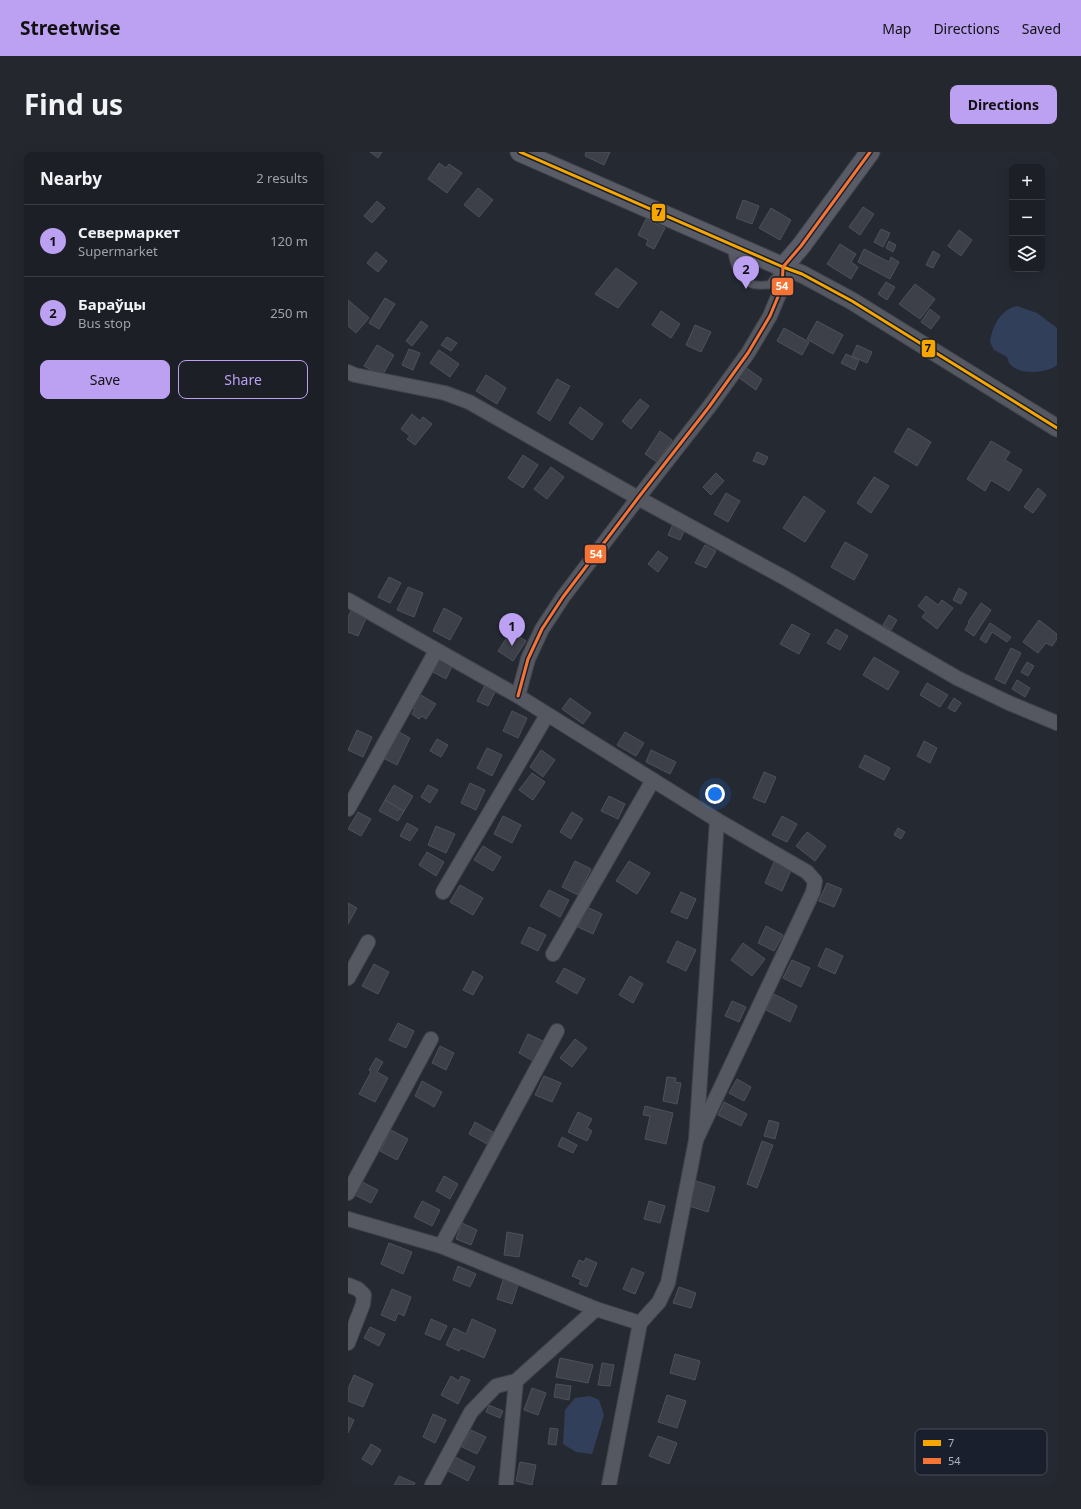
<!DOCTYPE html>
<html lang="en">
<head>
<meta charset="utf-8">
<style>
	:root { --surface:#1c1f26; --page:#25272e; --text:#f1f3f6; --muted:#a0a2a7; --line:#3a3d43; --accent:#bca0f2 }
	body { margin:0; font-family:"Noto Sans",sans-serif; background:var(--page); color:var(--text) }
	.controls { position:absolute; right:12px; top:12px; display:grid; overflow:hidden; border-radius:8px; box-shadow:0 4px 16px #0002 }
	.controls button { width:36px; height:36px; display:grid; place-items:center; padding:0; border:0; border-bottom:1px solid var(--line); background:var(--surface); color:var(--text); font:20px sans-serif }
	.you { position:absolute; left:367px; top:642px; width:14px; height:14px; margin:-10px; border:3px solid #fff; border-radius:50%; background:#1a73e8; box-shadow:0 0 0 6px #1a73e833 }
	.badge { display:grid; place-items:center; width:26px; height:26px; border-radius:50%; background:var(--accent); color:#111; font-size:13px; font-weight:700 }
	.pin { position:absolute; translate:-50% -33px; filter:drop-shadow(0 1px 2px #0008) }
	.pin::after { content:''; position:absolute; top:21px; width:14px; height:12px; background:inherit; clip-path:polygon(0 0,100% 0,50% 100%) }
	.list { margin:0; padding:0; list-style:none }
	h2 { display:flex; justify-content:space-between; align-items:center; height:52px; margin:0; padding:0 16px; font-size:17px }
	h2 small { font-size:13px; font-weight:400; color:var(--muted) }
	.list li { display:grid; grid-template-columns:26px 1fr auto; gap:12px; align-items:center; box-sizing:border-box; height:72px; padding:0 16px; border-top:1px solid var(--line) }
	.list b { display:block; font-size:15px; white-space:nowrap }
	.list p { margin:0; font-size:13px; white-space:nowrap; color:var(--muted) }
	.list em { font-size:13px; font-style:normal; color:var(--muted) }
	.actions { display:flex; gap:8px; padding:12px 16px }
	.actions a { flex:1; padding:9px 0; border:1px solid var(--accent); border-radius:8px; text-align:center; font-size:14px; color:var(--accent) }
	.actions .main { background:var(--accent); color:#111 }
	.icon { flex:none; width:22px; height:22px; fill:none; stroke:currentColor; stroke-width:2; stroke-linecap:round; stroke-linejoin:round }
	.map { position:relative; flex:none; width:709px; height:1333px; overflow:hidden; border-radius:8px }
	header { display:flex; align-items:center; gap:24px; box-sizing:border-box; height:56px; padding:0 20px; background:var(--accent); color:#111 }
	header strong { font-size:19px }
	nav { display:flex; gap:22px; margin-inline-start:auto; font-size:14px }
	.intro { display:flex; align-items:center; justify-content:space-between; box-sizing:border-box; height:96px; padding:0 24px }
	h1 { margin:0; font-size:28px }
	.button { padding:10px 18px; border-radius:8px; background:var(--accent); color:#111; font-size:14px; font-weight:700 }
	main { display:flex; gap:24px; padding:0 24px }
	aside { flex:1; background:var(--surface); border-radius:8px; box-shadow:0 4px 16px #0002 }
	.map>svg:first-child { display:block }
	.water { fill:#323f5b }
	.building { fill:#3d4048; stroke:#4d515a }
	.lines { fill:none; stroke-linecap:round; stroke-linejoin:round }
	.service-casing { stroke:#40444a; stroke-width:9 }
	.minor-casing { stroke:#40444a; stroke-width:16 }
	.tertiary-casing { stroke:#40444a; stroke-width:19 }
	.secondary-casing { stroke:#40444a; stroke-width:21 }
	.service { stroke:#565861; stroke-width:7 }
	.minor { stroke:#565861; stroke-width:14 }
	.tertiary { stroke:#565861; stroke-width:17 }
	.secondary { stroke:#595c66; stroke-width:19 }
	.bus-1-casing { stroke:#191f2c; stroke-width:6 }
	.bus-2-casing { stroke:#191f2c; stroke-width:6 }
	.bus-1 { stroke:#f7a600; stroke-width:3 }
	.bus-2 { stroke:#f57335; stroke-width:3 }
	.key { fill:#191f2c; stroke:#464c5a; stroke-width:1 }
	.key-label { font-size:11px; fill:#aeb4c4 }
	.line-badge { stroke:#191f2c; stroke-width:1.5 }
	.badge-label { font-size:11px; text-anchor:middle; font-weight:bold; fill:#fff }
	.pale-badge-label { font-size:11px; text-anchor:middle; font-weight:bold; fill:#111 }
</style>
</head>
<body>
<header>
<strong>Streetwise</strong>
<nav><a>Map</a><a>Directions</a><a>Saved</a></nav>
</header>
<div class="intro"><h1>Find us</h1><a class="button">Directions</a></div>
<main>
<aside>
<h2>Nearby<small>2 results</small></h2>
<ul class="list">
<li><span class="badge">1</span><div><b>Севермаркет</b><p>Supermarket</p></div><em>120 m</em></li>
<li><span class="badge">2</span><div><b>Бараўцы</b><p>Bus stop</p></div><em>250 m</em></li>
</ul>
<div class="actions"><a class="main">Save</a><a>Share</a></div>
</aside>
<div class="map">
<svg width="709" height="1333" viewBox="0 0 709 1333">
	<rect width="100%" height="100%" fill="#252932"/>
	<!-- water -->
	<g class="water">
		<path d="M669,154l20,7 20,15v37c-10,9 -40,10 -48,-2 0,0 -2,-6 -2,-6l-13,-7 -4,-8c2,-15 11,-33 27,-36z"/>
		<polygon points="242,1244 251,1248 256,1263 244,1302 228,1300 215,1292 217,1258 227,1246"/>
	</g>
	<!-- building -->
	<g class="building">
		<polygon points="22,0 34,0 30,6"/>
		<polygon points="238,0 262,0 256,13 237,4"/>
		<polygon points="91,11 98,16 101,12 114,21 99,41 80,27"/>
		<polygon points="130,36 145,48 131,65 116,53"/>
		<polygon points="395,48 411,54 404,72 388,66"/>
		<polygon points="29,49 37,56 24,71 16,64"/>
		<polygon points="515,55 526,62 512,83 501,75"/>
		<polygon points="423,56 443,68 432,88 411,76"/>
		<polygon points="298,67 317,76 306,97 298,93 300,88 290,83"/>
		<polygon points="533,77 542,81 535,95 526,90"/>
		<polygon points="611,78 624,88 613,104 600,94"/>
		<polygon points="541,89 548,93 545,100 538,96"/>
		<polygon points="492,92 508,102 503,110 510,115 503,127 479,112"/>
		<polygon points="516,97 541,110 543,105 551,110 542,127 510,110"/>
		<polygon points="585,99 592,103 585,116 578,113"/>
		<polygon points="28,100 39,109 30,120 19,111"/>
		<polygon points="268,116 289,131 270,156 247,142"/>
		<polygon points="538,130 547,135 539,148 530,142"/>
		<polygon points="567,132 587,147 572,167 551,152"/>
		<polygon points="37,146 47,152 31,177 21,171"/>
		<polygon points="0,148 21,166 8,181 0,174"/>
		<polygon points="582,157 592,165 583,177 573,170"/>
		<polygon points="313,159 332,172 323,186 304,173"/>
		<polygon points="73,169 80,174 64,194 58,189"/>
		<polygon points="469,169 495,183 485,202 459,187"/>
		<polygon points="347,173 363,180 353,200 338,193"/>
		<polygon points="436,176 461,190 454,203 429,189"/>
		<polygon points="99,185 109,191 103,199 93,193"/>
		<polygon points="29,193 46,203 34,224 16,214"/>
		<polygon points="509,193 524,200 519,211 504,204"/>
		<polygon points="61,197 72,201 65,218 54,213"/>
		<polygon points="91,198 111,212 102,225 82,211"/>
		<polygon points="498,202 511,208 507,218 493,211"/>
		<polygon points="397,215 414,227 408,238 390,225"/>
		<polygon points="138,223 158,236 149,252 128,239"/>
		<polygon points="209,227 222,234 202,269 189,261"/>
		<polygon points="292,247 301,254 283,277 274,269"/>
		<polygon points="232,255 255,272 244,288 221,271"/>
		<polygon points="64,262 72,269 75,265 84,272 67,293 59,287 62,284 53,277"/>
		<polygon points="560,276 583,290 569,314 546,300"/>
		<polygon points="312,279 324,288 309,310 297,302"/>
		<polygon points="643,289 662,300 657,308 674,318 661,339 643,328 637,339 619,327"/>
		<polygon points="409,300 420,305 416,313 405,309"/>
		<polygon points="175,303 190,313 175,336 160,326"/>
		<polygon points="203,315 216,325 199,347 186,337"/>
		<polygon points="368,321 376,329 363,343 355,335"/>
		<polygon points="526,325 541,334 523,361 509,351"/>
		<polygon points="690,336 698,343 685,361 676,355"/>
		<polygon points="378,341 392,349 380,370 366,362"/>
		<polygon points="456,344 477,359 457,390 435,376"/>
		<polygon points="326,370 338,375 332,388 320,383"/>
		<polygon points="497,390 520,403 506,428 483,415"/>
		<polygon points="357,393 368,399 358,416 347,411"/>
		<polygon points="310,399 320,406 310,420 300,412"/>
		<polygon points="41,425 53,431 42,451 30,445"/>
		<polygon points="60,435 75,441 66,465 49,458"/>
		<polygon points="611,436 619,441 613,452 605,448"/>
		<polygon points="578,444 590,453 594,448 605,456 589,477 574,465 578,460 570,454"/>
		<polygon points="633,451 643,458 626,484 617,478 621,471 620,470"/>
		<polygon points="96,456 114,466 102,488 85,479"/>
		<polygon points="4,457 19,464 10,484 0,480 0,465"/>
		<polygon points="541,463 549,468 543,478 535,473"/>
		<polygon points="691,468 709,482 709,487 704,494 698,491 690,501 675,490"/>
		<polygon points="642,471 663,485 659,490 644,480 638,491 632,487"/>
		<polygon points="444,472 462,482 451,502 432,492"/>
		<polygon points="488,477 500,484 492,498 479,491"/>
		<polygon points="163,479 178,489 165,509 150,499"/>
		<polygon points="663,496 673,501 657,532 647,527"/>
		<polygon points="526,505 551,520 540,538 515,523"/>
		<polygon points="93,506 105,512 98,527 85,520"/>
		<polygon points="679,510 686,514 680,524 673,520"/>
		<polygon points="669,528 682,536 677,545 664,537"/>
		<polygon points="138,531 149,536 140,554 129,549"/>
		<polygon points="579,531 600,543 592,555 572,543"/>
		<polygon points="71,542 88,552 78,567 74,564 71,567 64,562 67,557 63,555"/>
		<polygon points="222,546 243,561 235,572 214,557"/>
		<polygon points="606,546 613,551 607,560 600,556"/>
		<polygon points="164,559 179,566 170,586 155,579"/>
		<polygon points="9,578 24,585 15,605 0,598"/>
		<polygon points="51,580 62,586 49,613 37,607"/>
		<polygon points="277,580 296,591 288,604 269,593"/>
		<polygon points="89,587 100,593 93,605 82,599"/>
		<polygon points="576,589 589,596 582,611 569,604"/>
		<polygon points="139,596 154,603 144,624 129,616"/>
		<polygon points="193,598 207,608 195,625 182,615"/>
		<polygon points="303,598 328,610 322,622 298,610"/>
		<polygon points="517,603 542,616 536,628 511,615"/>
		<polygon points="416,620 428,625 417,651 405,646"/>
		<polygon points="184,621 197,630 185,648 171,638"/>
		<polygon points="122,631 137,638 128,658 113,651"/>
		<polygon points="46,633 65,644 56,659 37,648"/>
		<polygon points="80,633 90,638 82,651 73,645"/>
		<polygon points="261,644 277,652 270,667 253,659"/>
		<polygon points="37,648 56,659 50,669 31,659"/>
		<polygon points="10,660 23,667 13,684 0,677"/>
		<polygon points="224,660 235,667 223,687 212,680"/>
		<polygon points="155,664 173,673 164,691 146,682"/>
		<polygon points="434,664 449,672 439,690 424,683"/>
		<polygon points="59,671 70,677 62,689 52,684"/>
		<polygon points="88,674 107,682 98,701 80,693"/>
		<polygon points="550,676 557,680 553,687 546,683"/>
		<polygon points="459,680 478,694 467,709 448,694"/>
		<polygon points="135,694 153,705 145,719 126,708"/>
		<polygon points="79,700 96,710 88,724 71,713"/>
		<polygon points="427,708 444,716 434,739 417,731"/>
		<polygon points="227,709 243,717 230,743 214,735"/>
		<polygon points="281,709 302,721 289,742 268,729"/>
		<polygon points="479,731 494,737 486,755 471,749"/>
		<polygon points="112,733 135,746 125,763 102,750"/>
		<polygon points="201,738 221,748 212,765 192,754"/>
		<polygon points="333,740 348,747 339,767 323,760"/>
		<polygon points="0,751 9,756 0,772"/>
		<polygon points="239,755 254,762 245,782 230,775"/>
		<polygon points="418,774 435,783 426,799 410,791"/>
		<polygon points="181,775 198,783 190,799 173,791"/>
		<polygon points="329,789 348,798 338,819 319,810"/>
		<polygon points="395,791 417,807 404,824 383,808"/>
		<polygon points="478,796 495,804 487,822 470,814"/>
		<polygon points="444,808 462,816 453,835 435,826"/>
		<polygon points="26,812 41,820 30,842 14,834"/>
		<polygon points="216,816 237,827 229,842 208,830"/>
		<polygon points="125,819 135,825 125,843 115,838"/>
		<polygon points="282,824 295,832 285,851 271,843"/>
		<polygon points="426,842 449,854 442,870 418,858"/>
		<polygon points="384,849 398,855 391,870 377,864"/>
		<polygon points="50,871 66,879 58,896 41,888"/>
		<polygon points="180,882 197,890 187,910 171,901"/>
		<polygon points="227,887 239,896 224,915 212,906"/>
		<polygon points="92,894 106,901 98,918 84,911"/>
		<polygon points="28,906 35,910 29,920 40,926 27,950 11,942 23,920 21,918"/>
		<polygon points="196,924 213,931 204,950 187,943"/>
		<polygon points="319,925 328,926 327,930 333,931 329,952 315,949"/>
		<polygon points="389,927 403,935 396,949 381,941"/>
		<polygon points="74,929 94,940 86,955 67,944"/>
		<polygon points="376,950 399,962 393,974 370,963"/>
		<polygon points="297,954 325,961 318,992 297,987 302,964 295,963"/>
		<polygon points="230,960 244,967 239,976 244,979 239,989 220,980"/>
		<polygon points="421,968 431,971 427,987 416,984"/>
		<polygon points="127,970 145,980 139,992 121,982"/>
		<polygon points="43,978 60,987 49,1008 32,999"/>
		<polygon points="214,985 229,993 225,1001 210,994"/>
		<polygon points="414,989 425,993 409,1036 399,1032"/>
		<polygon points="96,1024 110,1032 102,1047 88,1039"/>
		<polygon points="12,1029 30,1038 23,1051 5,1042"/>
		<polygon points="348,1029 367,1035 360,1060 341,1054"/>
		<polygon points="74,1049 92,1058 84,1074 66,1065"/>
		<polygon points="301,1049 317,1054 312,1071 296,1067"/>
		<polygon points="114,1071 129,1078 123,1093 108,1087"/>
		<polygon points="159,1080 175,1083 171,1105 156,1103"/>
		<polygon points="41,1091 64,1100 55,1122 33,1112"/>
		<polygon points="238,1106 249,1111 239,1135 231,1132 233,1128 224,1124 231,1108 236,1110"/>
		<polygon points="110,1114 128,1122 122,1135 105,1128"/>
		<polygon points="284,1116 296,1121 287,1142 275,1137"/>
		<polygon points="156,1125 171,1130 164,1152 149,1147"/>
		<polygon points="331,1135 348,1141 343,1156 325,1151"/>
		<polygon points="44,1137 63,1145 56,1164 50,1161 47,1169 33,1163"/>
		<polygon points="83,1167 99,1174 92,1188 77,1182"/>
		<polygon points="124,1167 148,1178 136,1206 113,1196 111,1199 98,1193 106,1176 118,1182"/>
		<polygon points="22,1175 37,1182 31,1194 16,1186"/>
		<polygon points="327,1202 352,1209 347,1228 322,1221"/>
		<polygon points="212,1206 245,1213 240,1231 208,1225"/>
		<polygon points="254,1211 266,1213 262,1234 250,1233"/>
		<polygon points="6,1223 25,1232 15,1255 0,1249 0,1237"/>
		<polygon points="103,1224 111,1229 113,1224 122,1228 110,1252 93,1243"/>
		<polygon points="208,1232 223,1234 221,1248 206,1245"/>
		<polygon points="184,1236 198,1241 190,1263 176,1258"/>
		<polygon points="319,1243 338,1249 329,1276 310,1270"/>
		<polygon points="141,1253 155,1259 152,1266 138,1260"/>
		<polygon points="85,1262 98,1268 87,1291 75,1285"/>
		<polygon points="0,1265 6,1268 0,1281"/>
		<polygon points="202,1276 210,1277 208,1293 200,1292"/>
		<polygon points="123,1278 138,1285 129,1302 114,1295"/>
		<polygon points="310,1284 329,1291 321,1312 301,1304"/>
		<polygon points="23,1292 33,1298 24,1313 14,1307"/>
		<polygon points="107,1305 127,1315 120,1329 100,1319"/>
		<polygon points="172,1310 188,1313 184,1333 168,1329"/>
		<polygon points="51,1324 67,1331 66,1333 46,1333"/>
	</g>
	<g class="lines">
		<defs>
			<path id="service" d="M383,94c2,14 6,34 21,38 5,2 12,1 17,1l12,-14"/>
			<g id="minor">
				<polyline points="0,220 7,223 97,241 121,250 290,346 437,426 609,526 661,551 709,571"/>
				<polyline points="0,448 170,544 369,668 459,720 467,729 465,740 348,988"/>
				<polyline points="170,544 180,507 194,477 215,445 290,346 361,255 400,201 422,164 434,135 435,115"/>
				<polyline points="0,657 88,499"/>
				<polyline points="95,740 199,563"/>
				<polyline points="205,802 305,628"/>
				<polyline points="0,826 20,790"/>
				<polyline points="0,1041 83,887"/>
				<polyline points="0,1067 93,1094 248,1157 292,1171"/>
				<polyline points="93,1094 209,879"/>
				<polyline points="0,1133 10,1137 16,1143 15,1152 0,1191"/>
				<polyline points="84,1333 123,1260 148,1234 168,1229 248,1157"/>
				<polyline points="158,1333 168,1229"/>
				<polyline points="261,1333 292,1171 311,1150 320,1131 348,988 369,668"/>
			</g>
			<polyline id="tertiary" points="435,115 454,122 504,149 709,276"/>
			<polyline id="secondary" points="172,0 435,115 453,94 522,0"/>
		</defs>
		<!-- service casing -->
		<use href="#service" class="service-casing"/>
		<!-- minor casing -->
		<use href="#minor" class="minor-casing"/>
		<!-- tertiary casing -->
		<use href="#tertiary" class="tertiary-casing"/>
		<!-- secondary casing -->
		<use href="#secondary" class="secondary-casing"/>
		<!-- service -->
		<use href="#service" class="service"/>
		<!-- minor -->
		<use href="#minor" class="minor"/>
		<!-- tertiary -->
		<use href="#tertiary" class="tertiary"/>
		<!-- secondary -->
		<use href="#secondary" class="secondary"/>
		<defs>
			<polyline id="bus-1" points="172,0 435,115 454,122 504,149 709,276"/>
			<polyline id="bus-2" points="170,544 180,507 194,477 215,445 290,346 361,255 400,201 422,164 434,135 435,115 453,94 522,0"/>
		</defs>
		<!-- bus-1 casing -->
		<use href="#bus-1" class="bus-1-casing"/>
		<!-- bus-2 casing -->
		<use href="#bus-2" class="bus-2-casing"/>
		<!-- bus-1 -->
		<use href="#bus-1" class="bus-1"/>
		<!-- bus-2 -->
		<use href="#bus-2" class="bus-2"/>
	</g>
	<!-- legend -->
	<rect x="567" y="1277" width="132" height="46" rx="6" class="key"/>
	<rect x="575" y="1288" width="18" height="6" fill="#f7a600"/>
	<rect x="575" y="1306" width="18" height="6" fill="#f57335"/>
	<g class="key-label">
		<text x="600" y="1295">7</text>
		<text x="600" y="1313">54</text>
	</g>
	<g class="line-badge">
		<rect x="303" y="51" width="15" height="19" rx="4" fill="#f7a600"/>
		<rect x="423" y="125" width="23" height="19" rx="4" fill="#f57335"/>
		<rect x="573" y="187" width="15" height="19" rx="4" fill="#f7a600"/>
		<rect x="236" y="392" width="23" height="20" rx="4" fill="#f57335"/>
	</g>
	<g class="badge-label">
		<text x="434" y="138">54</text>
		<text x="248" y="406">54</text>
	</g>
	<g class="pale-badge-label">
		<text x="311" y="64">7</text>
		<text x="580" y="200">7</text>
	</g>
</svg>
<div class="controls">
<button>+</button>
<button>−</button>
<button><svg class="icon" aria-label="layers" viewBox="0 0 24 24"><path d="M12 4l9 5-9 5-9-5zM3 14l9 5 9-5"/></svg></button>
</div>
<div class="you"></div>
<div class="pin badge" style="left:164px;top:494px">1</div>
<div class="pin badge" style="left:398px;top:137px">2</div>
</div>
</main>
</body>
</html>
